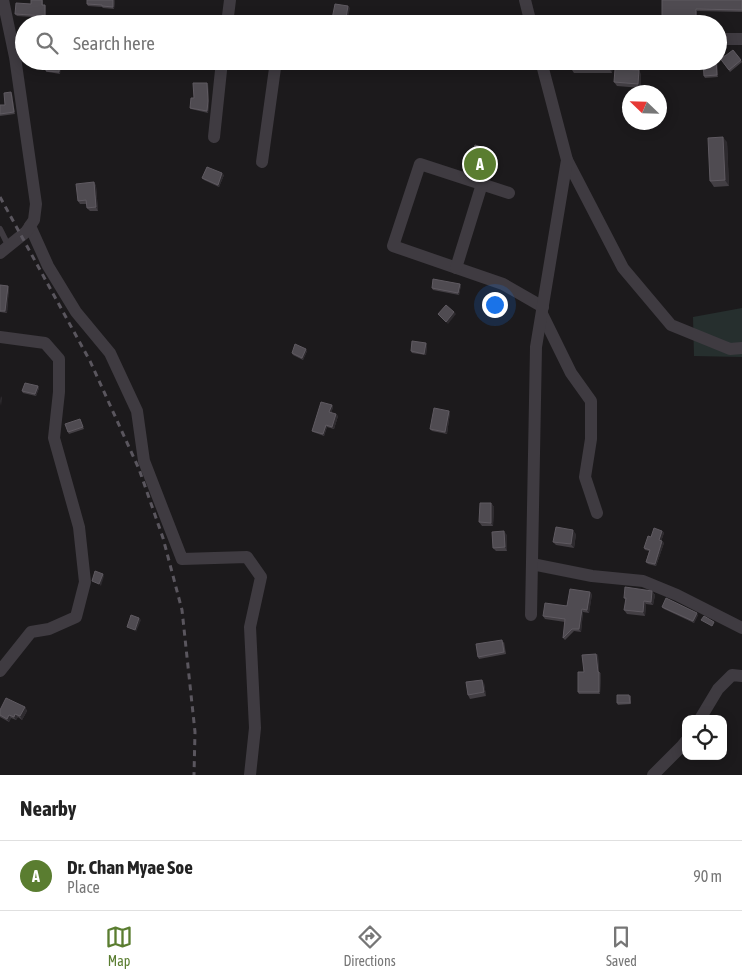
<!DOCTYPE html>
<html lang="en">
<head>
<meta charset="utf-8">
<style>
	:root { --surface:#fff; --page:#f2f2f2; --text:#222; --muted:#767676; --line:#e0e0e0; --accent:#5a7d30 }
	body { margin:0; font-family:"Asap Condensed",sans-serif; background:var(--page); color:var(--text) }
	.controls { position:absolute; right:15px; bottom:15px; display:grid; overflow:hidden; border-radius:10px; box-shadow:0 2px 12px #0003 }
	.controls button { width:45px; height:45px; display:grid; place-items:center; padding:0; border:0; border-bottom:1px solid var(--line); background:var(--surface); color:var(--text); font:25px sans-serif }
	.compass { position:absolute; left:622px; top:85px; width:45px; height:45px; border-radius:50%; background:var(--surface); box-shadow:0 2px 12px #0003; rotate:293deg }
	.you { position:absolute; left:494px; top:304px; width:18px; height:18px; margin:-12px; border:4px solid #fff; border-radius:50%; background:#1a73e8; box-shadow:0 0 0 8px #1a73e833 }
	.badge { display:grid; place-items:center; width:32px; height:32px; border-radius:50%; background:var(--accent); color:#fff; font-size:16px; font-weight:700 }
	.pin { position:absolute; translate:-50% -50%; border:2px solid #fff; box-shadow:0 1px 5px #0006 }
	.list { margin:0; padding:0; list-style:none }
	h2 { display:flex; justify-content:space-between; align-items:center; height:65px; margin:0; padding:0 20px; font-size:21px }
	h2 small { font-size:16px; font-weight:400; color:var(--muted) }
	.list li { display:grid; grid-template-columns:32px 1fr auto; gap:15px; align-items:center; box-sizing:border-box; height:70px; padding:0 20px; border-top:1px solid var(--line) }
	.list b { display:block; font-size:19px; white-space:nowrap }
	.list p { margin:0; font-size:16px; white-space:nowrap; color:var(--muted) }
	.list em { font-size:16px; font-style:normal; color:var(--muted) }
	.icon { flex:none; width:28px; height:28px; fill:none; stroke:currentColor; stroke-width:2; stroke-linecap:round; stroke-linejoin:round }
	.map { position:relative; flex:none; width:742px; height:775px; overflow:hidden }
	.search { position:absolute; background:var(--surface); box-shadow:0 2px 12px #0003; left:15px; right:15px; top:15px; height:55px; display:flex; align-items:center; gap:12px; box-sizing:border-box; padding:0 18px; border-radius:28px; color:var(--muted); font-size:19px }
	.sheet { height:135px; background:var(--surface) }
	nav { display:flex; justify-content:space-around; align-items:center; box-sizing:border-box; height:70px; border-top:1px solid var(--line); background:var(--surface); font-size:14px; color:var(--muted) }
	nav a { display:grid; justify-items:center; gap:2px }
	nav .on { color:var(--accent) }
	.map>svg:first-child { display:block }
	.green { fill:#262f2e }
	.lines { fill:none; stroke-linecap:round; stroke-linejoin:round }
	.lane { stroke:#3f3b41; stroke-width:6 }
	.street { stroke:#3f3b41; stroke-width:12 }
	.rail { stroke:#5a565e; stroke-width:3; stroke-dasharray:6 5; stroke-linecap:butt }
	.wall { fill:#433f44 }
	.shaded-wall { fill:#2e2b2f }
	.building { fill:#4f4b51; stroke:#5f5a61 }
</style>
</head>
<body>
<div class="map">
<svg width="742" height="775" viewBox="0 0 742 775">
	<rect width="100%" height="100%" fill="#1c1a1c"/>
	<!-- green -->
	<polygon class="green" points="742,308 742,357 694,356 693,317"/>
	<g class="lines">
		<!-- lane -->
		<polyline class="lane" points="0,229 9,247"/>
		<!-- street -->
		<g class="street">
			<polyline points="525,0 531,24"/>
			<polyline points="227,24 230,0"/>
			<polyline points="718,39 742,39"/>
			<polyline points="214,137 222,61"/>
			<polyline points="567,160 623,268 671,325 730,349 742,348"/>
			<polyline points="262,162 276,61"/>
			<polyline points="509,193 420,164 393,246 503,284 543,307"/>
			<polyline points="30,226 48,266 76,312 110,353 137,411 144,461 182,559 247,557 261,577 250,627 255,728 250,775"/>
			<polyline points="0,253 26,232 34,220 36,204 15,57 3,0"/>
			<polyline points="456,268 482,184"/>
			<polyline points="542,314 571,373 591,401 591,439 585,477 597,513"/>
			<polyline points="0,337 45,343 59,359 59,392 54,438 79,527 85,582 76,617 49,629 31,632 0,671"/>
			<polyline points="532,564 592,576 643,581 677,595 742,628"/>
			<polyline points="531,615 536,347 567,160 541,61"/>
			<polyline points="700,719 718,689 732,675 742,676"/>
			<polyline points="653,775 682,746 686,741"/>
		</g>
		<!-- rail -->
		<polyline class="rail" points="0,197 90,361 139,469 163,538 182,610 195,732 194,775"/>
	</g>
	<!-- wall -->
	<g class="wall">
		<polygon points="43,0 43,5 45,5 46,7 46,18 17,16 15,14 31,4"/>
		<polygon points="87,0 115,0 114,9 103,8 102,7 88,6 87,4"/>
		<polygon points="662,0 742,0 742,12 697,11"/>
		<polygon points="733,50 742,62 730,72 719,57 725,56"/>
		<polygon points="60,61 61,63 60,74 48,72 46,71"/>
		<polygon points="154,61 155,64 144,69 142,67"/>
		<polygon points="613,61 612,73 574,73 570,67"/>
		<polygon points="703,61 717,61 718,77 705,78 704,76"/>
		<polygon points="641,74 641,88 617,86 614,82"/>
		<polygon points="207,83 208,84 209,103 208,113 191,109 190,108 194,98"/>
		<polygon points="12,94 15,114 0,116 0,105 5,105"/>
		<polygon points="727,142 729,186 714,187 710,181"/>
		<polygon points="491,153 484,176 470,172 468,168"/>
		<polygon points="224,175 219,187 204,180 202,178"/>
		<polygon points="94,182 96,186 98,211 90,211 87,208 87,204 80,204 78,201"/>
		<polygon points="460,284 461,285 459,295 433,290 432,288"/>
		<polygon points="0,285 9,287 7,313 0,312"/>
		<polygon points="426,343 427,345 426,355 412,353 411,351"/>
		<polygon points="307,351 303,360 293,355 292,353"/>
		<polygon points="38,386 39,388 36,396 23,393 22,391"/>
		<polygon points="332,405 333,407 331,413 338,416 334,429 327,427 324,436 313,432 312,431"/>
		<polygon points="449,411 450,412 447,434 432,431 430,429"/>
		<polygon points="80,419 84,429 69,434 68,432"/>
		<polygon points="491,503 494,507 493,526 482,526 479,522"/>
		<polygon points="662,531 664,533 661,541 664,543 656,566 648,564 646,562 649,551 645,550 644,548 651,537"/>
		<polygon points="576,534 574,548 556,545 553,542"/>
		<polygon points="507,535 507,551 496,551 493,548"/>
		<polygon points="652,591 655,595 653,605 646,604 645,616 627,614 624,610 626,600 624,598"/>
		<polygon points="592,594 589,613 583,612 581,632 574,631 565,640 563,638 565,622 545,619 543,616"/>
		<polygon points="662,607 698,615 694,623 664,609"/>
		<polygon points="504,642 506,654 479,659 478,657"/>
		<polygon points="596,654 598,655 599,672 601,674 600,694 579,694 578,692 584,672"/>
		<polygon points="484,683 486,696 470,699 468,695"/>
		<polygon points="629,695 631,696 631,704 618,705 617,703"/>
		<polygon points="25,707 27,711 22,720 18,717 16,720 11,718 9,722 0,717 0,710"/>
	</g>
	<!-- shaded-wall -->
	<g class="shaded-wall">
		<polygon points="113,0 115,0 114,9 113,7"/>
		<polygon points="45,5 46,7 46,18 45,16"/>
		<polygon points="348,6 350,8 347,24 345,24"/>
		<polygon points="696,9 697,11 697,24 696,24"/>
		<polygon points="60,61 61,63 60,74 59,72"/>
		<polygon points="609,61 613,61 612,73 609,68"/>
		<polygon points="716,61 717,61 718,77 717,75"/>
		<polygon points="639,70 641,74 641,88 638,84"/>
		<polygon points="207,83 208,84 209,103 208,113 207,111"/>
		<polygon points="11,92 12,94 15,114 14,112"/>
		<polygon points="723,137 727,142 729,186 725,180"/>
		<polygon points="489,149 491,153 484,176 481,173"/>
		<polygon points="222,173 224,175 219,187 218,185"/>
		<polygon points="94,182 96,186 98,211 96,207"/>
		<polygon points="460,284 461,285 459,295 458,293"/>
		<polygon points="8,286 9,287 7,313 5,311"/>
		<polygon points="454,312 456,314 448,324 446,322"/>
		<polygon points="426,343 427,345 426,355 424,354"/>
		<polygon points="306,349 307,351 303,360 302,358"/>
		<polygon points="38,386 39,388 36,396 35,394"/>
		<polygon points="1,396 2,398 1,406 0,401"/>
		<polygon points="332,405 333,407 331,414 329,412"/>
		<polygon points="449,411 450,412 447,434 445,432"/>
		<polygon points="336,414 338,416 334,429 332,427"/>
		<polygon points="326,425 327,427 324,436 323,434"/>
		<polygon points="491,503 494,507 493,526 491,523"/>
		<polygon points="573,530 576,534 574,548 571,544"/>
		<polygon points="504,531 507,535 507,551 505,547"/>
		<polygon points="662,531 664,533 661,542 659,540"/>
		<polygon points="662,541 664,543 656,566 655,564"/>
		<polygon points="103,574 104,576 101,586 99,584"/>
		<polygon points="652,591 655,595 653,605 651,602"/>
		<polygon points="590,592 592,594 589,613 587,610"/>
		<polygon points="644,601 646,604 645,616 643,612"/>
		<polygon points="582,609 583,612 581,632 579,629"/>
		<polygon points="697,613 698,615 694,623 693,621"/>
		<polygon points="139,618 141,620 136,632 135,630"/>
		<polygon points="596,654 598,655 599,674 598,672"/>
		<polygon points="599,672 601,674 600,694 599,692"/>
		<polygon points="482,680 484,683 486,696 484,692"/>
		<polygon points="25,707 27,711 22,720 20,716"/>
		<polygon points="15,714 18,717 16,720 14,717"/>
		<polygon points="9,715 11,718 9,722 7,719"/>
	</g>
	<!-- building -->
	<g class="building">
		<polygon points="31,0 42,0 42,5 45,5 45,16 15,14 16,3 31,4"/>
		<polygon points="87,0 113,0 113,7 102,6 102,5 87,4"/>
		<polygon points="662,0 742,0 742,10 696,9 696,24 662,24"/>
		<polygon points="335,4 348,6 345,24 331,24"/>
		<polygon points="197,21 209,23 208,24 196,24"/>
		<polygon points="733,50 741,60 729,70 719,57 725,56"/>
		<polygon points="47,61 60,61 59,72 46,71"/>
		<polygon points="140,61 153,61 154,62 142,67"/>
		<polygon points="570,61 609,61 609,68 570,67"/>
		<polygon points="703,61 716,61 717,75 704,76"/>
		<polygon points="615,69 639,70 638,84 614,82"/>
		<polygon points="193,83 207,83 208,101 207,111 190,108 191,98 194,98"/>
		<polygon points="11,92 14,112 0,114 0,105 5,105 4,93"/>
		<polygon points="723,137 725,180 710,181 708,138"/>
		<polygon points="475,145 489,149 481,173 468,168"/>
		<polygon points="207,167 222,173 218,185 202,178"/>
		<polygon points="94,182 96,207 87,208 86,200 78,201 76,184"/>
		<polygon points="433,279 460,284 458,293 432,288"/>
		<polygon points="0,285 8,286 5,311 0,311"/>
		<polygon points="446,305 454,312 446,322 438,314"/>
		<polygon points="412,341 426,343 424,354 411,351"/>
		<polygon points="295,344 306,349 302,358 292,353"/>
		<polygon points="25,383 38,386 35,394 22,391"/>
		<polygon points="321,402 332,405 329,412 336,414 332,427 326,425 323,434 312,431"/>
		<polygon points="434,408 449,411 445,432 430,429"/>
		<polygon points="80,419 83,427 68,432 65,424"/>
		<polygon points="480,503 491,503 491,523 479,522"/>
		<polygon points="556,527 573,530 571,544 553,542"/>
		<polygon points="654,528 662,531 659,540 662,541 655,564 646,562 650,550 644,548 648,536 651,537"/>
		<polygon points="504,531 505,547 493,548 492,532"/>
		<polygon points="95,571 103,574 99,584 92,581"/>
		<polygon points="625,587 652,591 651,602 644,601 643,612 624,610 626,598 624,598"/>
		<polygon points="570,589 590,592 587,610 582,609 579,629 572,629 563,638 565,619 543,616 545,603 567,606"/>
		<polygon points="666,598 697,613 693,621 662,607"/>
		<polygon points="131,615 139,618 135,630 127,627"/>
		<polygon points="704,616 714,622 712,626 701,620"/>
		<polygon points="502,640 504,652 478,657 476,644"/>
		<polygon points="596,654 598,672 599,672 599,692 578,692 578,672 584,672 582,655"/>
		<polygon points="482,680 484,692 468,695 466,682"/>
		<polygon points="617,695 629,695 630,703 617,703"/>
		<polygon points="6,698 25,707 20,716 15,714 14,717 9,715 7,719 0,715 0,710"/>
	</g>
</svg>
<div class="controls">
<button><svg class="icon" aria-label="locate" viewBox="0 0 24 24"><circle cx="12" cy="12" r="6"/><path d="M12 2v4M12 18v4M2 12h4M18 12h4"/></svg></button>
</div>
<svg class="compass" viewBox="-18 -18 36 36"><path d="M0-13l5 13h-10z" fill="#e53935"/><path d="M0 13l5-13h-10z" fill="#767676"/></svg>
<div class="you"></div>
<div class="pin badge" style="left:480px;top:164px">A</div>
<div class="search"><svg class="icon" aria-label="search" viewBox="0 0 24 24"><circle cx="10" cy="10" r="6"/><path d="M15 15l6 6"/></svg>Search here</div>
</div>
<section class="sheet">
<h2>Nearby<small></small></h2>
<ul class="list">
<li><span class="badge">A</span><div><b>Dr. Chan Myae Soe</b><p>Place</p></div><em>90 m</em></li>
</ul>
</section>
<nav>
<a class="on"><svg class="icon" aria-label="map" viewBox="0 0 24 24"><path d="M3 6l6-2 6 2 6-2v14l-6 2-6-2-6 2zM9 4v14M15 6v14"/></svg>Map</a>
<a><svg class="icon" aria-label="directions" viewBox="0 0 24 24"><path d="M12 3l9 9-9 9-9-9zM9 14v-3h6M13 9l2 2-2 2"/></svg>Directions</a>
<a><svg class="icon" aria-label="saved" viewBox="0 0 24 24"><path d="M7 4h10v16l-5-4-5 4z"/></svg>Saved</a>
</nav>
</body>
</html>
